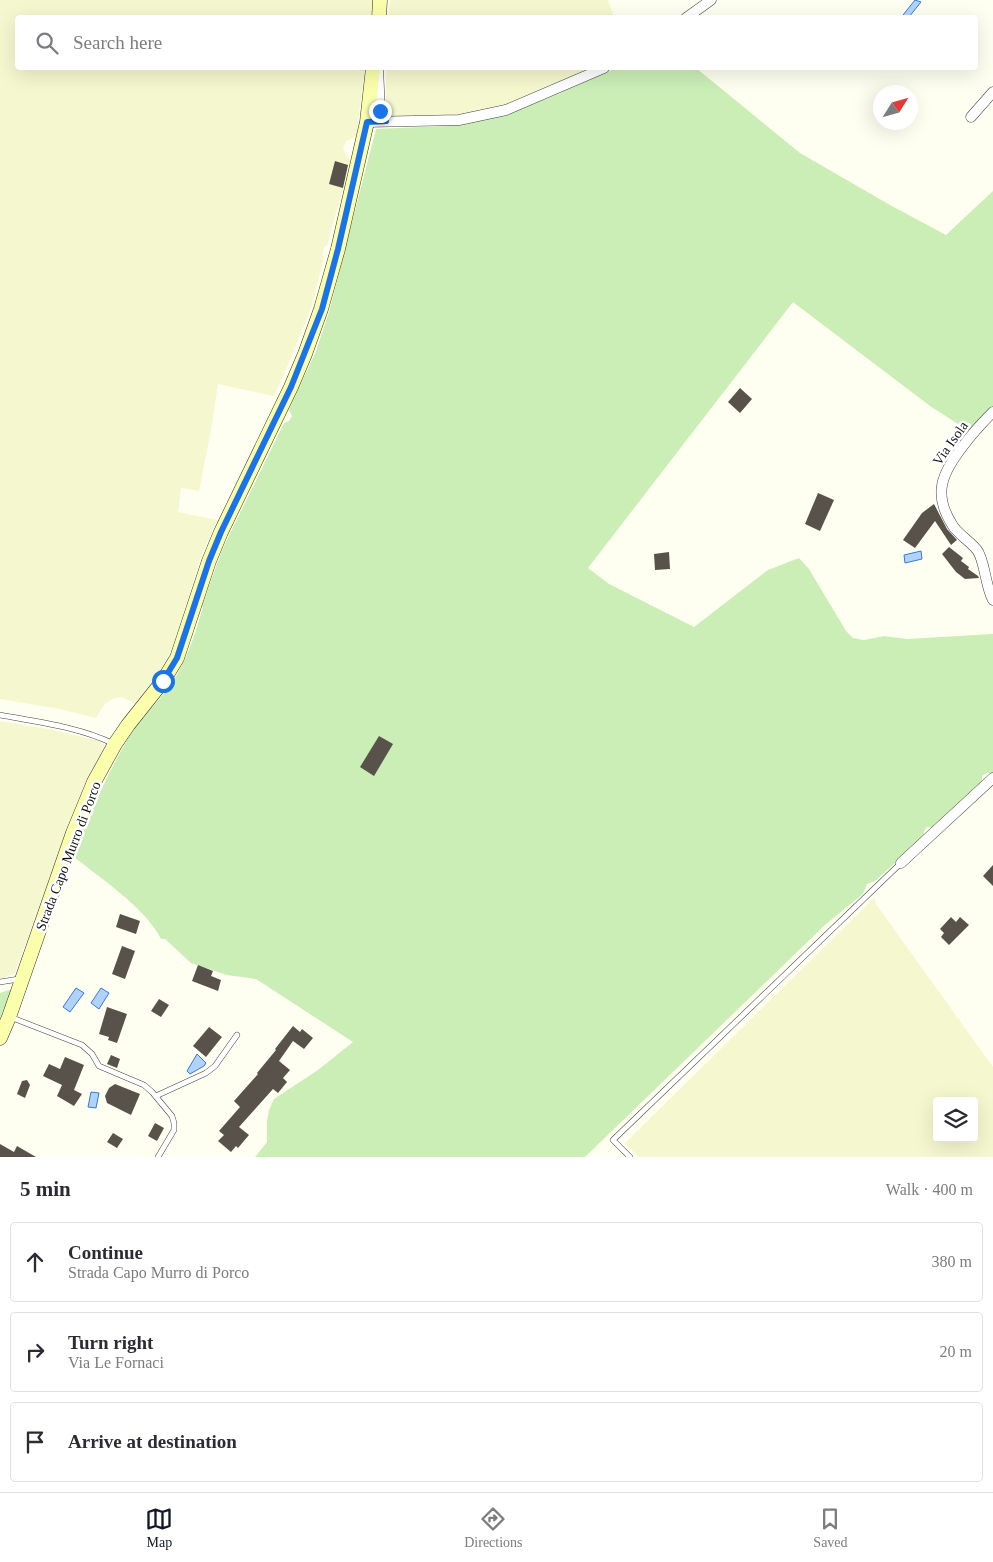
<!DOCTYPE html>
<html lang="en">
<head>
<meta charset="utf-8">
<style>
	:root { --surface:#fff; --page:#f7f7f7; --text:#2b2b33; --muted:#7c7c81; --line:#e1e1e2; --accent:#111827 }
	body { margin:0; font-family:Georgia,serif; background:var(--page); color:var(--text) }
	.controls { position:absolute; right:15px; bottom:15px; display:grid; overflow:hidden; border-radius:5px; box-shadow:0 5px 20px #0002 }
	.controls button { width:45px; height:45px; display:grid; place-items:center; padding:0; border:0; border-bottom:1px solid var(--line); background:var(--surface); color:var(--text); font:25px sans-serif }
	.compass { position:absolute; left:873px; top:85px; width:45px; height:45px; border-radius:50%; background:var(--surface); box-shadow:0 5px 20px #0002; rotate:53deg }
	.stop { position:absolute; width:15px; height:15px; margin:-11px; border:4px solid #1a73e8; border-radius:50%; background:#fff }
	.stop.end { background:#1a73e8; border-color:#fff; box-shadow:0 1px 5px #0008 }
	.list { margin:0; padding:0; list-style:none }
	h2 { display:flex; justify-content:space-between; align-items:center; height:65px; margin:0; padding:0 20px; font-size:21px }
	h2 small { font-size:16px; font-weight:400; color:var(--muted) }
	.list li { display:grid; grid-template-columns:32px 1fr auto; gap:15px; align-items:center; box-sizing:border-box; height:80px; margin:0 10px 10px; padding:0 10px; border:1px solid var(--line); border-radius:5px }
	.list b { display:block; font-size:19px; white-space:nowrap }
	.list p { margin:0; font-size:16px; white-space:nowrap; color:var(--muted) }
	.list em { font-size:16px; font-style:normal; color:var(--muted) }
	.icon { flex:none; width:28px; height:28px; fill:none; stroke:currentColor; stroke-width:2; stroke-linecap:round; stroke-linejoin:round }
	.map { position:relative; flex:none; width:993px; height:1157px; overflow:hidden }
	.search { position:absolute; background:var(--surface); box-shadow:0 5px 20px #0002; left:15px; right:15px; top:15px; height:55px; display:flex; align-items:center; gap:12px; box-sizing:border-box; padding:0 18px; border-radius:5px; color:var(--muted); font-size:19px }
	.sheet { height:335px; background:var(--surface) }
	nav { display:flex; justify-content:space-around; align-items:center; box-sizing:border-box; height:70px; border-top:1px solid var(--line); background:var(--surface); font-size:14px; color:var(--muted) }
	nav a { display:grid; justify-items:center; gap:2px }
	nav .on { color:var(--accent) }
	.map>svg:first-child { display:block }
	.farmland { fill:#f5f8ce; fill-rule:evenodd }
	.green { fill:#caeeb6 }
	.water { fill:#b1d3fb; stroke:#317bd9 }
	.building { fill:#59524a }
	.lines { fill:none; stroke-linecap:round; stroke-linejoin:round }
	.lane-casing { stroke:#424242; stroke-width:6 }
	.street-casing { stroke:#424242; stroke-width:11 }
	.secondary-casing { stroke:#313131; stroke-width:15 }
	.lane { stroke:#fff; stroke-width:5 }
	.street { stroke:#fff; stroke-width:10 }
	.secondary { stroke:#fbffac; stroke-width:14 }
	.route { stroke:#1a73e8; stroke-width:6 }
	.labels { text-anchor:middle; stroke-width:5; stroke-linejoin:round; paint-order:stroke }
	.street-label { font-size:14px; fill:#0f0f0f; stroke:#fff }
</style>
</head>
<body>
<div class="map">
<svg width="993" height="1157" viewBox="0 0 993 1157">
	<rect width="100%" height="100%" fill="#fffff1"/>
	<!-- farmland -->
	<g class="farmland">
		<polygon points="0,0 374,0 371,17 18,18 18,68 365,68 356,137 346,141 343,149 351,161 349,165 336,161 329,184 343,188 327,246 324,247 322,255 324,256 312,306 288,365 274,396 218,384 211,430 199,491 181,488 178,512 217,520 202,554 173,646 161,669 135,704 122,697 112,699 103,706 96,718 59,709 0,699"/>
		<polygon points="390,0 608,0 614,17 388,17"/>
		<polygon points="386,68 594,68 504,106 445,117 408,118 388,116 386,110"/>
		<polygon points="0,721 54,730 99,741 105,745 67,829 15,973 0,979"/>
		<path d="M874,898l2,6 117,163v90h-355l-13,-14zM937,1101h37v37h-37z"/>
	</g>
	<!-- green -->
	<g class="green">
		<path d="M616,68h80l104,85 90,52 56,30 47,-44v216l-24,24 -39,-25 -137,-104 -205,266 21,16 85,43 74,-57 31,-12 10,11 37,62 7,7 11,2 20,-4 23,3 86,-5v140l-6,-1 -5,3v10l-49,42 -6,-1 -3,4v6l-49,44 -8,3 -4,10 -37,30 -241,233h-330l12,-15v-21l2,-11 5,-11 44,-29 35,-28 -97,-63 -29,-4 -36,-12 -26,-24h-4c-15,-31 -61,-61 -88,-83 16,-39 32,-78 53,-114 12,-21 31,-38 45,-58 16,-23 24,-50 32,-77l-1,-1 20,-56 62,-127 5,-2 3,-5 -3,-6 27,-59 13,-39 47,-183 67,-3 55,-9 53,-20z"/>
		<polygon points="12,989 0,1018 0,993"/>
	</g>
	<!-- water -->
	<g class="water">
		<polygon points="915,0 921,2 909,17 903,15"/>
		<polygon points="921,551 922,559 905,563 904,555"/>
		<polygon points="76,988 84,993 70,1012 63,1007"/>
		<polygon points="101,988 109,993 99,1009 91,1003"/>
		<polygon points="197,1054 206,1063 204,1066 190,1074 187,1071"/>
		<polygon points="91,1092 99,1093 96,1108 88,1107"/>
	</g>
	<!-- building -->
	<g class="building">
		<polygon points="335,161 348,165 343,188 329,184"/>
		<polygon points="740,388 752,399 740,413 728,402"/>
		<polygon points="818,493 834,500 820,531 805,524"/>
		<polygon points="934,504 947,529 957,540 951,545 935,521 915,548 903,540 922,513"/>
		<polygon points="949,547 963,558 961,561 969,567 968,569 978,576 979,578 965,579 956,572 942,554"/>
		<polygon points="669,552 670,569 655,570 654,554"/>
		<polygon points="379,736 393,744 374,776 360,767"/>
		<polygon points="993,865 993,886 983,876"/>
		<polygon points="120,914 140,921 136,934 116,927"/>
		<polygon points="951,917 956,922 960,917 969,925 949,945 941,937 944,933 940,929"/>
		<polygon points="122,946 135,951 125,979 112,974"/>
		<polygon points="198,965 213,971 211,976 221,980 218,991 192,981"/>
		<polygon points="159,999 169,1005 161,1017 151,1011"/>
		<polygon points="107,1007 127,1014 117,1043 108,1040 109,1037 99,1034"/>
		<polygon points="293,1026 300,1032 302,1029 313,1038 304,1049 293,1041 279,1061 290,1070 283,1078 287,1082 278,1093 273,1089 239,1127 249,1135 238,1148 236,1146 231,1152 218,1141 224,1135 219,1131 240,1107 234,1101 258,1074 257,1073 276,1050 275,1049"/>
		<polygon points="209,1027 222,1037 206,1057 193,1046"/>
		<polygon points="111,1055 120,1059 117,1068 107,1064"/>
		<polygon points="65,1057 84,1065 74,1090 82,1094 74,1106 57,1096 62,1085 43,1076 49,1064 60,1069"/>
		<polygon points="27,1080 30,1085 25,1098 17,1094 22,1081"/>
		<polygon points="115,1084 140,1094 131,1115 107,1103 105,1096 109,1088"/>
		<polygon points="155,1123 164,1128 157,1141 148,1136"/>
		<polygon points="113,1133 123,1139 117,1148 107,1142"/>
		<polygon points="0,1144 14,1152 17,1146 36,1157 0,1157"/>
	</g>
	<g class="lines">
		<defs>
			<g id="lane">
				<path d="M0,715c38,7 79,12 114,29"/>
				<polyline points="0,982 19,979"/>
				<polyline points="10,1017 82,1045 92,1054 99,1066 144,1085 152,1092 172,1116 174,1123 174,1130 158,1157"/>
				<polyline points="156,1096 206,1073 215,1066 237,1035"/>
				<polyline points="630,1157 613,1140 901,863"/>
			</g>
			<g id="street">
				<polyline points="686,18 711,0"/>
				<polyline points="378,68 380,111 386,121"/>
				<polyline points="971,117 993,92"/>
				<polyline points="367,122 459,120 506,110 604,68"/>
				<path d="M993,412c-11,11 -21,22 -30,34 -21,27 -31,48 -10,80 6,9 17,15 24,24 8,10 8,36 16,50"/>
				<polyline points="901,863 993,778"/>
			</g>
			<g id="secondary">
				<polyline points="379,18 380,0"/>
				<polyline points="0,1038 9,1017 73,833 94,782 115,744 128,725 163,681 177,658 209,561 221,532 291,387 305,354 321,309 338,249 367,122 373,68"/>
			</g>
		</defs>
		<!-- lane casing -->
		<use href="#lane" class="lane-casing"/>
		<!-- street casing -->
		<use href="#street" class="street-casing"/>
		<!-- secondary casing -->
		<use href="#secondary" class="secondary-casing"/>
		<!-- lane -->
		<use href="#lane" class="lane"/>
		<!-- street -->
		<use href="#street" class="street"/>
		<!-- secondary -->
		<use href="#secondary" class="secondary"/>
	</g>
	<g class="lines">
		<!-- route -->
		<polyline class="route" points="163,681 177,658 209,561 221,532 291,387 322,309 338,249 367,122 386,121 380,111"/>
	</g>
	<g class="labels">
		<!-- street labels -->
		<g class="street-label">
			<text transform="translate(950 443) rotate(-55)" y="5">Via Isola</text>
			<text transform="translate(68 856) rotate(-69)" y="5">Strada Capo Murro di Porco</text>
		</g>
	</g>
</svg>
<div class="controls">
<button><svg class="icon" aria-label="layers" viewBox="0 0 24 24"><path d="M12 4l9 5-9 5-9-5zM3 14l9 5 9-5"/></svg></button>
</div>
<svg class="compass" viewBox="-18 -18 36 36"><path d="M0-13l5 13h-10z" fill="#e53935"/><path d="M0 13l5-13h-10z" fill="#7c7c81"/></svg>
<div class="stop" style="left:163px;top:681px"></div>
<div class="stop end" style="left:380px;top:111px"></div>
<div class="search"><svg class="icon" aria-label="search" viewBox="0 0 24 24"><circle cx="10" cy="10" r="6"/><path d="M15 15l6 6"/></svg>Search here</div>
</div>
<section class="sheet">
<h2>5 min<small>Walk · 400 m</small></h2>
<ul class="list">
<li><svg class="icon" aria-label="ahead" viewBox="0 0 24 24"><path d="M12 20V5M6 11l6-6 6 6"/></svg><div><b>Continue</b><p>Strada Capo Murro di Porco</p></div><em>380 m</em></li>
<li><svg class="icon" aria-label="right" viewBox="0 0 24 24"><path d="M7 20v-9h11M14 6l5 5-5 5"/></svg><div><b>Turn right</b><p>Via Le Fornaci</p></div><em>20 m</em></li>
<li><svg class="icon" aria-label="arrive" viewBox="0 0 24 24"><path d="M6 21V4h12l-3 4 3 4H6"/></svg><div><b>Arrive at destination</b></div></li>
</ul>
</section>
<nav>
<a class="on"><svg class="icon" aria-label="map" viewBox="0 0 24 24"><path d="M3 6l6-2 6 2 6-2v14l-6 2-6-2-6 2zM9 4v14M15 6v14"/></svg>Map</a>
<a><svg class="icon" aria-label="directions" viewBox="0 0 24 24"><path d="M12 3l9 9-9 9-9-9zM9 14v-3h6M13 9l2 2-2 2"/></svg>Directions</a>
<a><svg class="icon" aria-label="saved" viewBox="0 0 24 24"><path d="M7 4h10v16l-5-4-5 4z"/></svg>Saved</a>
</nav>
</body>
</html>
